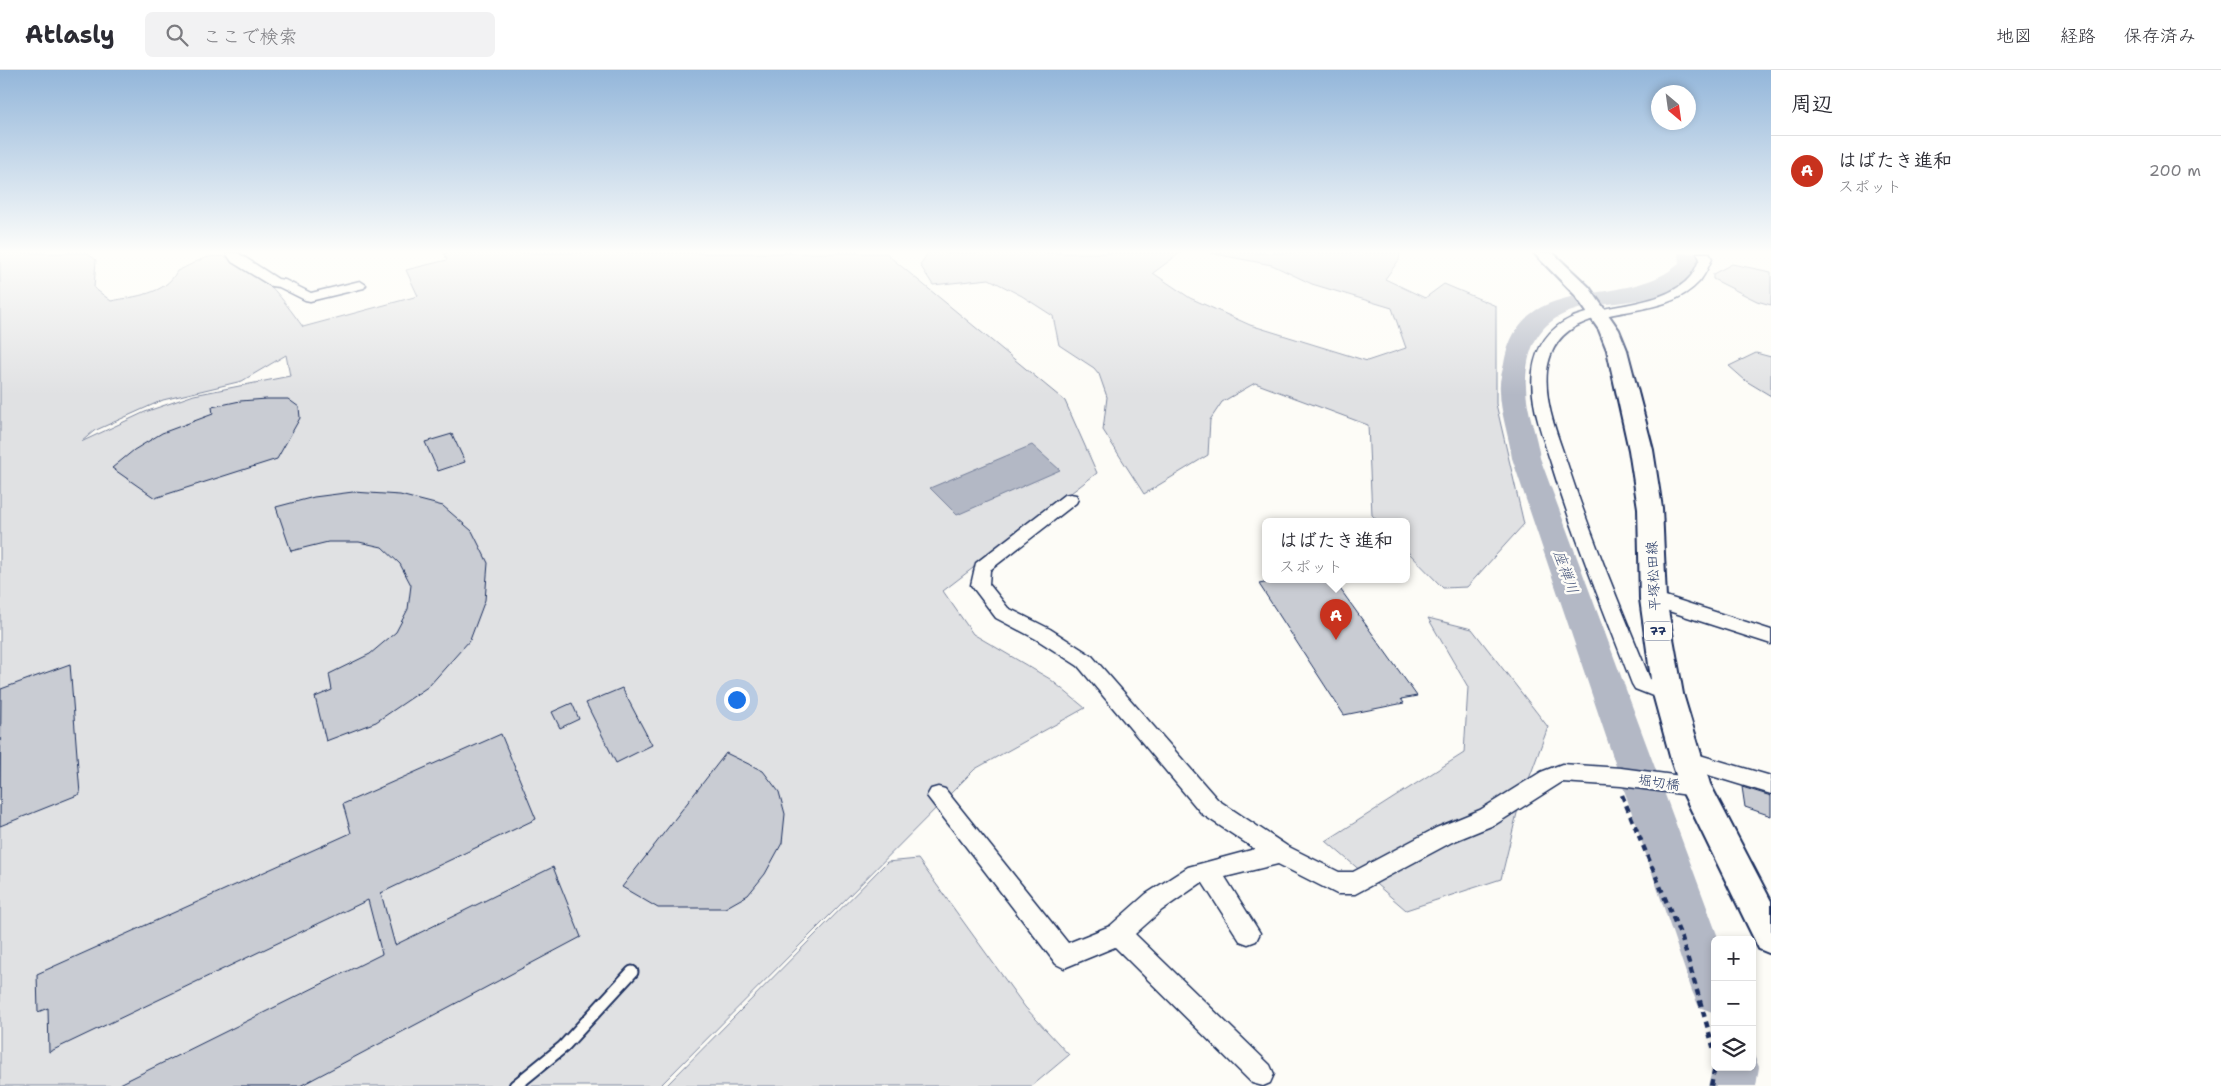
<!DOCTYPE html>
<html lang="ja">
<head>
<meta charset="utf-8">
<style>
	:root { --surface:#fff; --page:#f2f2f3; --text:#2b2b33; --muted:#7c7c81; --line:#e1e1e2; --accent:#c8321e }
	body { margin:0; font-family:"Shantell Sans","Klee One",sans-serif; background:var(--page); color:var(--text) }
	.controls { position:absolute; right:15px; bottom:15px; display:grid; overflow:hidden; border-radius:8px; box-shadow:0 2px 8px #0003 }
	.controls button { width:45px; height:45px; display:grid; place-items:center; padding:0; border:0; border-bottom:1px solid var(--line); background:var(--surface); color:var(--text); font:25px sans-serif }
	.compass { position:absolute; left:1651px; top:15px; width:45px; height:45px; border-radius:50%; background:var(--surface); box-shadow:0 2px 8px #0003; rotate:151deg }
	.you { position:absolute; left:736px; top:629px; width:18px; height:18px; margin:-12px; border:4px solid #fff; border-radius:50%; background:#1a73e8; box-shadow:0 0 0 8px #1a73e833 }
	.badge { display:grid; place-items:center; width:32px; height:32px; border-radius:50%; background:var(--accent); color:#fff; font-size:16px; font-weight:700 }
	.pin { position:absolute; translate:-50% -41px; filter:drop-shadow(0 1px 2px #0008) }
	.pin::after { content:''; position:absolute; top:26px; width:18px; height:15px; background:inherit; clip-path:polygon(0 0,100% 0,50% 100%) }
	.popup { position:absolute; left:1262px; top:448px; width:148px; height:65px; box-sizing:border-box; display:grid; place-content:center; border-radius:8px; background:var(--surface); filter:drop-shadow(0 1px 4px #0005); font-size:16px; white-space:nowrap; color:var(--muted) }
	.popup b { font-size:19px; color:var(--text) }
	.popup::after { content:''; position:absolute; left:50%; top:100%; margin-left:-10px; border:10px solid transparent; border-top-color:var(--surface) }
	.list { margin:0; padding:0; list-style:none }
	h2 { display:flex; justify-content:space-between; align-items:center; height:65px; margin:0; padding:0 20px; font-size:21px }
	h2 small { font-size:16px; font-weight:400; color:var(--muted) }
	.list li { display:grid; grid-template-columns:32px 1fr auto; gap:15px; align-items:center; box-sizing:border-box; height:70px; padding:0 20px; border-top:1px solid var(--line) }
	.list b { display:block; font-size:19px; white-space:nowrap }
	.list p { margin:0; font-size:16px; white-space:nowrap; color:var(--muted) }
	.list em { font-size:16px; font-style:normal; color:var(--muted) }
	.icon { flex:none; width:28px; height:28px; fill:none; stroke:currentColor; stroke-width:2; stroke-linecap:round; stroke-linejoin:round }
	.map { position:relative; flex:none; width:1771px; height:1016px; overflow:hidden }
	header { display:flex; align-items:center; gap:30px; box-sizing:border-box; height:70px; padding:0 25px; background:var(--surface); border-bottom:1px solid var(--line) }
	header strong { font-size:24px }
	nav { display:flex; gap:28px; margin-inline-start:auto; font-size:18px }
	.search { width:350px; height:45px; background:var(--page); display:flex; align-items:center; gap:12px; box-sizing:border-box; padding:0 18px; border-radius:8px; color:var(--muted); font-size:19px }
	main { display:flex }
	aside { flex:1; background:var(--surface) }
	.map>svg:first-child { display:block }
	.green { fill:#e0e1e3; stroke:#7e88a0; fill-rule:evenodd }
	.water { fill:#b3b8c5; stroke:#76819c }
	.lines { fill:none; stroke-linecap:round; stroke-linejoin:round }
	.river { fill:#b3b8c5; fill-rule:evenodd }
	.building { fill:#c9ccd3; stroke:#1b2f5e }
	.service-casing { stroke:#1b2f5e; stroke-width:15 }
	.minor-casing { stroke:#1b2f5e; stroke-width:3 }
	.primary-casing { stroke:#1b2f5e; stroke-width:4 }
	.path { stroke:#1b2f5e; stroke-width:4.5; stroke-dasharray:6 5; stroke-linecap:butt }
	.service { stroke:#fdfcf7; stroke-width:11 }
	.minor { fill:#fdfcf7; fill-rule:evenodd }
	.primary { fill:#fdfcf7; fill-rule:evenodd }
	.labels { text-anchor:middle; stroke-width:5; stroke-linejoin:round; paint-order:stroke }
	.shield { fill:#fdfcf7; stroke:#5f6c8c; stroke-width:1 }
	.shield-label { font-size:12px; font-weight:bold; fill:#1b2f5e }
	.street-label { font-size:14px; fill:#1b2f5e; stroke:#fdfcf7 }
	.water-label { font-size:15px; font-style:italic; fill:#49587d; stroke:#fdfcf7 }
</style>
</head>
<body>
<header>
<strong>Atlasly</strong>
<div class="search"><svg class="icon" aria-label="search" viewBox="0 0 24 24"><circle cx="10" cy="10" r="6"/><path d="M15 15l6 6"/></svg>ここで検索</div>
<nav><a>地図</a><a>経路</a><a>保存済み</a></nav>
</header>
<main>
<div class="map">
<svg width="1771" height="1016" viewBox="0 0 1771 1016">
	<rect width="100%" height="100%" fill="#fdfcf7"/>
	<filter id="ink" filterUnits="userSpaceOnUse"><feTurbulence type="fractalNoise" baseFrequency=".02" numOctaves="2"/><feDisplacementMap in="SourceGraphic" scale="10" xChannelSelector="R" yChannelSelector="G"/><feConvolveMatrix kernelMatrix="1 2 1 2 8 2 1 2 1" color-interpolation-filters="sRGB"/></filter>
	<g filter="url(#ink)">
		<!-- green -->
		<g class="green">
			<path d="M0,183h87l9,7 -2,28 17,13c24,-5 54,-6 66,-30 10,-4 22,-12 32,-14 40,-8 74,43 94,70l115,-31 -12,-26 41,-10 -3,-7h443l3,4 175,144 32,72 -154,118 30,43 77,45 35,29 -110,61 -315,317h-660zM286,285l4,21 -96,19 -49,17 -64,30 13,-11 69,-31 79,-19z"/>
			<polygon points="928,183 1180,183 1153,203 1190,228 1250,255 1367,291 1406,278 1392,238 1312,214 1272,195 1210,183 1400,183 1399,190 1385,209 1425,228 1444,214 1496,236 1496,334 1524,454 1467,517 1443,518 1406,480 1406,451 1378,451 1372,445 1368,355 1255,313 1222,332 1210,350 1208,385 1144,424 1103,360 1107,327 1099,304 1094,298 1059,275 1053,246 1022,226 989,209 933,215 920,195"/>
			<polygon points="1732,194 1771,202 1771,235 1757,231 1713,209 1713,204"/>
			<polygon points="1756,283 1771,287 1771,326 1746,311 1729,296"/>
			<polygon points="1428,548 1472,559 1548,657 1518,739 1501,809 1406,840 1326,771 1464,683 1468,617"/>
			<polygon points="918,789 1025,937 1069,985 1032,1016 666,1016 887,792"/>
		</g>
		<!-- water -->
		<polygon class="water" points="1032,375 1060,400 957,445 930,418"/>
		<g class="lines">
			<!-- river -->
			<g class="river">
				<path d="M1678,183h22l2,13c-48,70 -174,-5 -176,121 0,24 11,47 14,71l179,482h-4v73l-16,-6 -7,-16 -180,-533c-3,-23 -12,-45 -12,-68 -1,-9 2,-17 4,-26 16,-96 118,-52 175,-100z"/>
				<polygon points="1752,981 1759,997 1756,1016 1708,1016 1715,989 1715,997 1752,997"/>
			</g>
		</g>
		<!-- building -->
		<g class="building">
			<polygon points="267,329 288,329 299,337 300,348 277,389 155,428 112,398 134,380 162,363 213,344 212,337 240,331"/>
			<polygon points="452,364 465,392 438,401 425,372"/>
			<polygon points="353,422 400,425 443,436 472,461 488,493 485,530 470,570 429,616 376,652 326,671 315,627 332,620 329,604 370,584 396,562 408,539 411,515 400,494 382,477 359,472 328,472 291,481 276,437 314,427"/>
			<polygon points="1274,509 1333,509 1417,626 1401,629 1404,633 1344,645 1259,514 1275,511"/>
			<polygon points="70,594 80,724 0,756 1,619"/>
			<polygon points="622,618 652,675 616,693 586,633"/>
			<polygon points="572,633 579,649 560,658 552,642"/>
			<polygon points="501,664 536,749 381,823 395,875 553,797 581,867 300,1016 116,1016 382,884 368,830 49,982 48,938 38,942 37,904 351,763 343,734"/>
			<polygon points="726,683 763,701 779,722 785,744 782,773 765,804 748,825 725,838 658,838 622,817"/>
			<polygon points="1742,717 1771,726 1771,746 1745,737"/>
		</g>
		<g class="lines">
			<defs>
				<polyline id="service" points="515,1016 563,977 632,902"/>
				<g id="minor">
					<polygon points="226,183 238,183 278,209 285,210 311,223 360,211 366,215 364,218 310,231 305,230 279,217 271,216 232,192"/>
					<path d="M1697,183h12l3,6c-4,8 -7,16 -13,23 -29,32 -79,25 -116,41 -22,9 -33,25 -36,48 -3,32 10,63 20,92 24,74 54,144 83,216l25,9 3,6 -3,6 -7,2 -33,-13 -3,-5c-28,-73 -58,-146 -81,-221 -9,-29 -22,-61 -18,-92 3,-24 16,-43 38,-53 35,-15 95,-11 120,-42 4,-5 6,-12 9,-17z"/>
					<polygon points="1070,424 1076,425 1078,429 1076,433 990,500 989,514 1008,538 1050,559 1092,586 1218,730 1287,776 1339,802 1353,802 1436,758 1480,740 1541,702 1562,694 1621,698 1696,708 1703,711 1706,717 1703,723 1696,726 1621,716 1562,712 1496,754 1452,772 1355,824 1337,824 1278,794 1225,807 1260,863 1256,871 1248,874 1240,871 1203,813 1201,813 1162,840 1135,864 1270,995 1274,1004 1270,1013 1263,1016 1252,1013 1115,877 1064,898 1056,894 927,726 931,719 938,717 945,719 1068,873 1110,856 1146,824 1188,797 1255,779 1202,744 1078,596 1036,569 996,548 971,515 976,493 1064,425"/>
					<polygon points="1653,522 1771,560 1771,574 1647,534 1644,529 1647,524"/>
					<polygon points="1686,681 1771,706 1771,724 1679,696 1676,690 1679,684"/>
				</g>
				<polygon id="primary" points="1534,183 1553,183 1589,217 1619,260 1627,280 1653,380 1662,438 1666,529 1683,624 1710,714 1771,831 1771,884 1759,879 1680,717 1671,690 1653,624 1640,529 1638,438 1629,380 1607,280 1599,260 1575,225"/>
			</defs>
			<!-- service casing -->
			<use href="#service" class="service-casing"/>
			<!-- minor casing -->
			<use href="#minor" class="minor-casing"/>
			<!-- primary casing -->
			<use href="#primary" class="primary-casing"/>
			<!-- path -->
			<g class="path">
				<polyline points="1622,725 1682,869 1715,983"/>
				<polyline points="1711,1016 1715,996"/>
			</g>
			<!-- service -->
			<use href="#service" class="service"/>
			<!-- minor -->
			<use href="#minor" class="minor"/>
			<!-- primary -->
			<use href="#primary" class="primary"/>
		</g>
	</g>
	<!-- sky -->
	<linearGradient id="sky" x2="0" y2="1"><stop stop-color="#93b6da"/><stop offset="0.56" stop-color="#fefefb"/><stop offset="1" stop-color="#fefefb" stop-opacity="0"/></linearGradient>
	<rect width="1771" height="325" fill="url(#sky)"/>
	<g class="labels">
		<!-- shield labels -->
		<rect class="shield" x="1644" y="551.5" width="28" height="19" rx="4"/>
		<g class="shield-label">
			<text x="1658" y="565">77</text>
		</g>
		<!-- street labels -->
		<g class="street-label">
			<text transform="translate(1653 506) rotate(-93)" y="5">平塚松田線</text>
			<text transform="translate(1659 712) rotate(8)" y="5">堀切橋</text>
		</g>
		<!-- water labels -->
		<g class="water-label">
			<text transform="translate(1566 502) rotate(70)" y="5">座禅川</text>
		</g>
	</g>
</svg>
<div class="controls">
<button>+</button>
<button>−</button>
<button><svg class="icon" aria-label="layers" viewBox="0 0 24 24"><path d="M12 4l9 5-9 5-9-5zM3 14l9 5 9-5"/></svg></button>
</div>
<svg class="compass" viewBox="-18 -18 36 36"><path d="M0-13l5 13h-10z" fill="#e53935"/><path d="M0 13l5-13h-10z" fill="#7c7c81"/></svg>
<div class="you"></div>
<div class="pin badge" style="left:1336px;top:570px">A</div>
<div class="popup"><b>はばたき進和</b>スポット</div>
</div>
<aside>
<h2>周辺<small></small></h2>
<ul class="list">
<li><span class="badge">A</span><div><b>はばたき進和</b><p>スポット</p></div><em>200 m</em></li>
</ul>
</aside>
</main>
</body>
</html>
